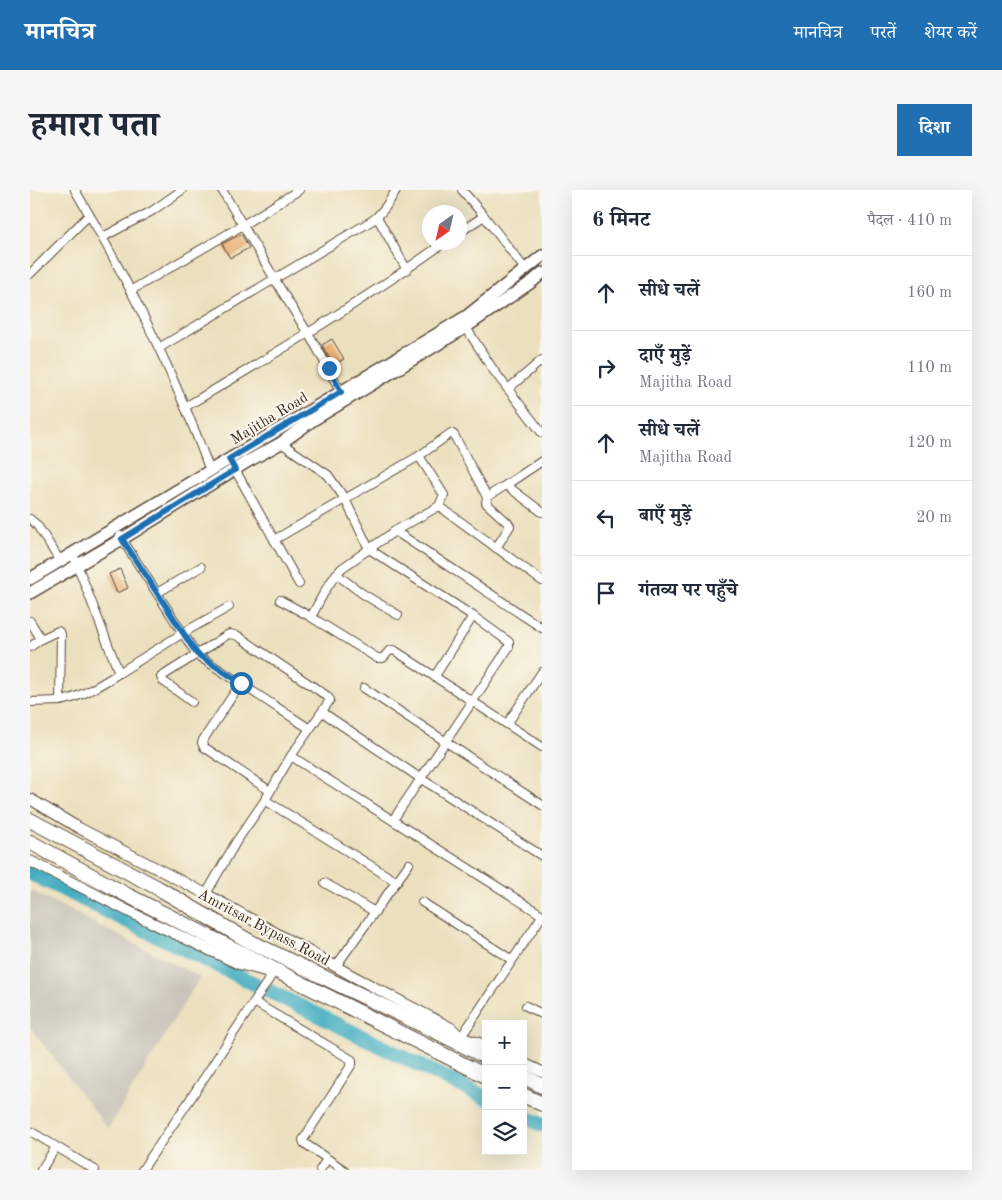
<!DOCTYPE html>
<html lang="hi">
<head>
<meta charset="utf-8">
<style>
	:root { --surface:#fff; --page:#f6f6f7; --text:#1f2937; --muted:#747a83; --line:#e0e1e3; --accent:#1f6fb2 }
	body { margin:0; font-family:"Old Standard TT","Noto Serif Devanagari",serif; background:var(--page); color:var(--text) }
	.controls { position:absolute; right:15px; bottom:15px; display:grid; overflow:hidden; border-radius:0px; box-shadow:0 5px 20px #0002 }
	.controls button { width:45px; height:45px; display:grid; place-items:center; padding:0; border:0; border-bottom:1px solid var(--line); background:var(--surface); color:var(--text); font:25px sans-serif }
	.compass { position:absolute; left:392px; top:15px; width:45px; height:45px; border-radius:50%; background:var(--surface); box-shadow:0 5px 20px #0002; rotate:214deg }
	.stop { position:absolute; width:15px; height:15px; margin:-11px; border:4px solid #1f6fb2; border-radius:50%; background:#fff }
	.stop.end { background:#1f6fb2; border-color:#fff; box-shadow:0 1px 5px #0008 }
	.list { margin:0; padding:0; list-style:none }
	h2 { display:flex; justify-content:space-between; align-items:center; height:65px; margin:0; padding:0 20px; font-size:21px }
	h2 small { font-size:16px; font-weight:400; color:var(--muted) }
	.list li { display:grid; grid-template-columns:32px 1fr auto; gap:15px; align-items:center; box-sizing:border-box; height:75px; padding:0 20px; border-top:1px solid var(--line) }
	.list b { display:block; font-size:19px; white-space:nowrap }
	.list p { margin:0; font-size:16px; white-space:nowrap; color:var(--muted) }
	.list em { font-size:16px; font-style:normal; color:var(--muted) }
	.icon { flex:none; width:28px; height:28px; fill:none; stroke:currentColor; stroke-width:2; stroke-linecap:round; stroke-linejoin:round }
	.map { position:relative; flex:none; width:512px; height:980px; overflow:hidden; border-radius:0px }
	header { display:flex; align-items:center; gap:30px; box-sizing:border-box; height:70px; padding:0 25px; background:var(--accent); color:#fff }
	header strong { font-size:24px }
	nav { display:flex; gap:28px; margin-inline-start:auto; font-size:18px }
	.intro { display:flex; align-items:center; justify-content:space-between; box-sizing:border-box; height:120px; padding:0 30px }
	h1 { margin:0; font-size:35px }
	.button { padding:12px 22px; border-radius:0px; background:var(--accent); color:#fff; font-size:18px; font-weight:700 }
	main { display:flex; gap:30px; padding:0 30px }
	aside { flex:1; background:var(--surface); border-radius:0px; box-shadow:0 5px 20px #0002 }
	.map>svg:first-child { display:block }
	.industrial { fill:#c9c3b8 }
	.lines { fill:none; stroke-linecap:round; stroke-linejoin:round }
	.river { stroke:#42adc1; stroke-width:15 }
	.building { fill:#e9ae75 }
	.minor-casing { stroke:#554536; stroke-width:10 }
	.tertiary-casing { stroke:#554536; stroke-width:12 }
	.secondary-casing { stroke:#554536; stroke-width:14 }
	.trunk-casing { stroke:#554536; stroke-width:16 }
	.minor { stroke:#fff; stroke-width:8 }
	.tertiary { stroke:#fff; stroke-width:10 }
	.secondary { stroke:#fff; stroke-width:11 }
	.trunk { stroke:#fff; stroke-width:14 }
	.route { stroke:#1f6fb2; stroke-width:6 }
	.labels { text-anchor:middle; stroke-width:4; stroke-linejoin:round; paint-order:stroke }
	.street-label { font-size:15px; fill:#3b2a1e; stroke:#fbf7ec }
</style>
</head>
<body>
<header>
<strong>मानचित्र</strong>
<nav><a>मानचित्र</a><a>परतें</a><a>शेयर करें</a></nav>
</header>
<div class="intro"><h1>हमारा पता</h1><a class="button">दिशा</a></div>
<main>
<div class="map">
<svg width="512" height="980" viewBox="0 0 512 980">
	<rect width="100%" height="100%" fill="#fbf7ec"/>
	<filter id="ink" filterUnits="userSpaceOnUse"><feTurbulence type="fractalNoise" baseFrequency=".02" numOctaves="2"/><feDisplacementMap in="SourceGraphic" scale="10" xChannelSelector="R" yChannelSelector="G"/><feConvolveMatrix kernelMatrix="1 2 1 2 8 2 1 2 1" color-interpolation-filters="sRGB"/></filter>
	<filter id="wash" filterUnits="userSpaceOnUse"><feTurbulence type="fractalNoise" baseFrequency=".0096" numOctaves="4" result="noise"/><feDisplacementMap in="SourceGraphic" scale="20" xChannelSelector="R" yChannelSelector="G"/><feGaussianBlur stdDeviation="1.12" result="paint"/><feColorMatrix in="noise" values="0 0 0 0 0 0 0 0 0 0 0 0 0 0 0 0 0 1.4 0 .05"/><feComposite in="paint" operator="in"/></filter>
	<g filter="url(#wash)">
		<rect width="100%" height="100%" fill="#ebe0bd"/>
		<!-- industrial -->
		<polygon class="industrial" points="0,700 170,787 78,939 0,837"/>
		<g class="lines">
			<!-- river -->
			<g class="river">
				<polyline points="0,683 456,908"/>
				<polyline points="493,926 512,935"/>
			</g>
		</g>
		<g id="blocks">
			<!-- building -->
			<g class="building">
				<polygon points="211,44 219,58 200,68 192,54"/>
				<polygon points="302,149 314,169 303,175 292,155"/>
				<polygon points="90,379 98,398 87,403 79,384"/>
			</g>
		</g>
	</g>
	<g filter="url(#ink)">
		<use href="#blocks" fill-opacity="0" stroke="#554536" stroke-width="1"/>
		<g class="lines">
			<defs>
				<g id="minor">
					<path d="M45,0c41,69 79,143 110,217 9,21 17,42 25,64"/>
					<polyline points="192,0 253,103 287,158 311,202"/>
					<polyline points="432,0 454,26 495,79"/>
					<polyline points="347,27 377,80"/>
					<polyline points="430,42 454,26"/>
					<polyline points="73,47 122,21 152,0"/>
					<polyline points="0,84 59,25"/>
					<polyline points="100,101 213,35 269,0"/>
					<polyline points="433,133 464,181 512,243"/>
					<path d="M129,158l214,-128c10,-7 17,-19 23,-30"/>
					<polyline points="478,199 512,170"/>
					<path d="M155,217c88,-52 177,-105 260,-165"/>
					<polyline points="251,253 298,285 315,309 339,359 443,426 479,452 479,457 363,630"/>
					<polyline points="203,276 269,394"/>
					<polyline points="476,295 512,271"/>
					<polyline points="457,307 476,295 512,322"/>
					<polyline points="409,316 414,305 389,266 421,243 424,245 457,307 456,313 478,333 480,336 466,358"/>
					<polyline points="0,329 7,335 30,371"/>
					<polyline points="365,341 512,438"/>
					<polyline points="90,346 167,465 280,539"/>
					<polyline points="244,350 389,266"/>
					<polyline points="306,384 333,404 368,425"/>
					<polyline points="127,403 171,377"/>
					<polyline points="250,410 281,427 347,468 353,468 359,461 364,460 512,557"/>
					<path d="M281,427c9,-16 17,-35 31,-49l53,-37 44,-25 103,75"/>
					<path d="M0,431l11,18 17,-8 3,3 -1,67c20,-3 42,-17 59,-28l-46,-119"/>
					<polyline points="0,457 11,449"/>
					<polyline points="89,483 153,443 199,417"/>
					<polyline points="405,486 443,426"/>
					<polyline points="211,493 173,550 172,553 174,557 240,601"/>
					<polyline points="334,498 512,615"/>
					<polyline points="0,512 30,511"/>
					<polyline points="162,512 133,491 131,487 197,445 200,444 208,446 297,506 300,510 261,566 235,610 206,652 176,704"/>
					<polyline points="292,522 390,588 512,666"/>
					<polyline points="477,534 512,482"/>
					<polyline points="261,566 512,725"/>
					<polyline points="235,610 367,692"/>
					<polyline points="295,693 345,722"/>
					<polyline points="392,712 482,770"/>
					<polyline points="306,776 379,674"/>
					<polyline points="224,812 322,870 322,874 273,950 274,953 314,980"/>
					<polyline points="496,816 512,824"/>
					<polyline points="431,847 512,726"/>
					<polyline points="0,941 65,980"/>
					<polyline points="11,980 26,957"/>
					<polyline points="112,980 159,911 243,783"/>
					<polyline points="290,980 297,969"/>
				</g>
				<g id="tertiary">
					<polyline points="0,609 49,638 176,704 321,785 421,838 439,855"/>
					<polyline points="0,671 106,725 209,774 239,782"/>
					<polyline points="432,848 456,855"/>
					<polyline points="493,873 512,882"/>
				</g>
				<g id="secondary">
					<polyline points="0,389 437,126 512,66"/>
					<polyline points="0,403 92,349 215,273 251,253 283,230 436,137 503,91 512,83"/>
				</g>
				<g id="trunk">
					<polyline points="0,630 128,698 219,751 413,845 456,867"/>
					<polyline points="0,652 97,705 245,780 456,886"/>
					<polyline points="493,886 512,896"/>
					<polyline points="493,905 512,914"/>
				</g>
			</defs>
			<!-- minor casing -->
			<use href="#minor" class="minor-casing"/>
			<!-- tertiary casing -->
			<use href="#tertiary" class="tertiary-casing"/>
			<!-- secondary casing -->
			<use href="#secondary" class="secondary-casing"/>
			<!-- trunk casing -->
			<use href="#trunk" class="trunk-casing"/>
			<!-- minor -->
			<use href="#minor" class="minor"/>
			<!-- tertiary -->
			<use href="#tertiary" class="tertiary"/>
			<!-- secondary -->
			<use href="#secondary" class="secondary"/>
			<!-- trunk -->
			<use href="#trunk" class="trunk"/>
		</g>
	</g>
	<g class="lines" filter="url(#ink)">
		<!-- route -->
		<polyline class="route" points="211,493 167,464 92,349 205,280 199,269 311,202 299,178"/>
	</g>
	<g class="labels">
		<!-- street labels -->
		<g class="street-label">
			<text transform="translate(239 228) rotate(-31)" y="5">Majitha Road</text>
			<text transform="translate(234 737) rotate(28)" y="5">Amritsar Bypass Road</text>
		</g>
	</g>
</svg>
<div class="controls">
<button>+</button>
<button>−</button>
<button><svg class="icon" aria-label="layers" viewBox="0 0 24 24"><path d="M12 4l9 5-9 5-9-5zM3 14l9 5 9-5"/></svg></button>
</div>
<svg class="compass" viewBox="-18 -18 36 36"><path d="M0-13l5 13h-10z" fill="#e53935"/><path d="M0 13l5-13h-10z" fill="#747a83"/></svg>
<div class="stop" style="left:211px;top:493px"></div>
<div class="stop end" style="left:299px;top:178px"></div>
</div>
<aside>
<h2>6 मिनट<small>पैदल · 410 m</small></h2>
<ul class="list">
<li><svg class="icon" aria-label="ahead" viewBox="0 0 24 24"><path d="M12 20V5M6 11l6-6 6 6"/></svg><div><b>सीधे चलें</b></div><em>160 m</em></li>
<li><svg class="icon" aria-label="right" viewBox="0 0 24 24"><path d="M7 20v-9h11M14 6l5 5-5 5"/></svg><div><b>दाएँ मुड़ें</b><p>Majitha Road</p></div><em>110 m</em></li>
<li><svg class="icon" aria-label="ahead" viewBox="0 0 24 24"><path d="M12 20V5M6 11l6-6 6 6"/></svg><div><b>सीधे चलें</b><p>Majitha Road</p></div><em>120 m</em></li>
<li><svg class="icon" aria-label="left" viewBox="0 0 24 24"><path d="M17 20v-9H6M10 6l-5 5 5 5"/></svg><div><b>बाएँ मुड़ें</b></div><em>20 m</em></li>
<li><svg class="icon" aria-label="arrive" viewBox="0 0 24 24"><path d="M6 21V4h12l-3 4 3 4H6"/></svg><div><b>गंतव्य पर पहुँचे</b></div></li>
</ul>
</aside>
</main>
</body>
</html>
